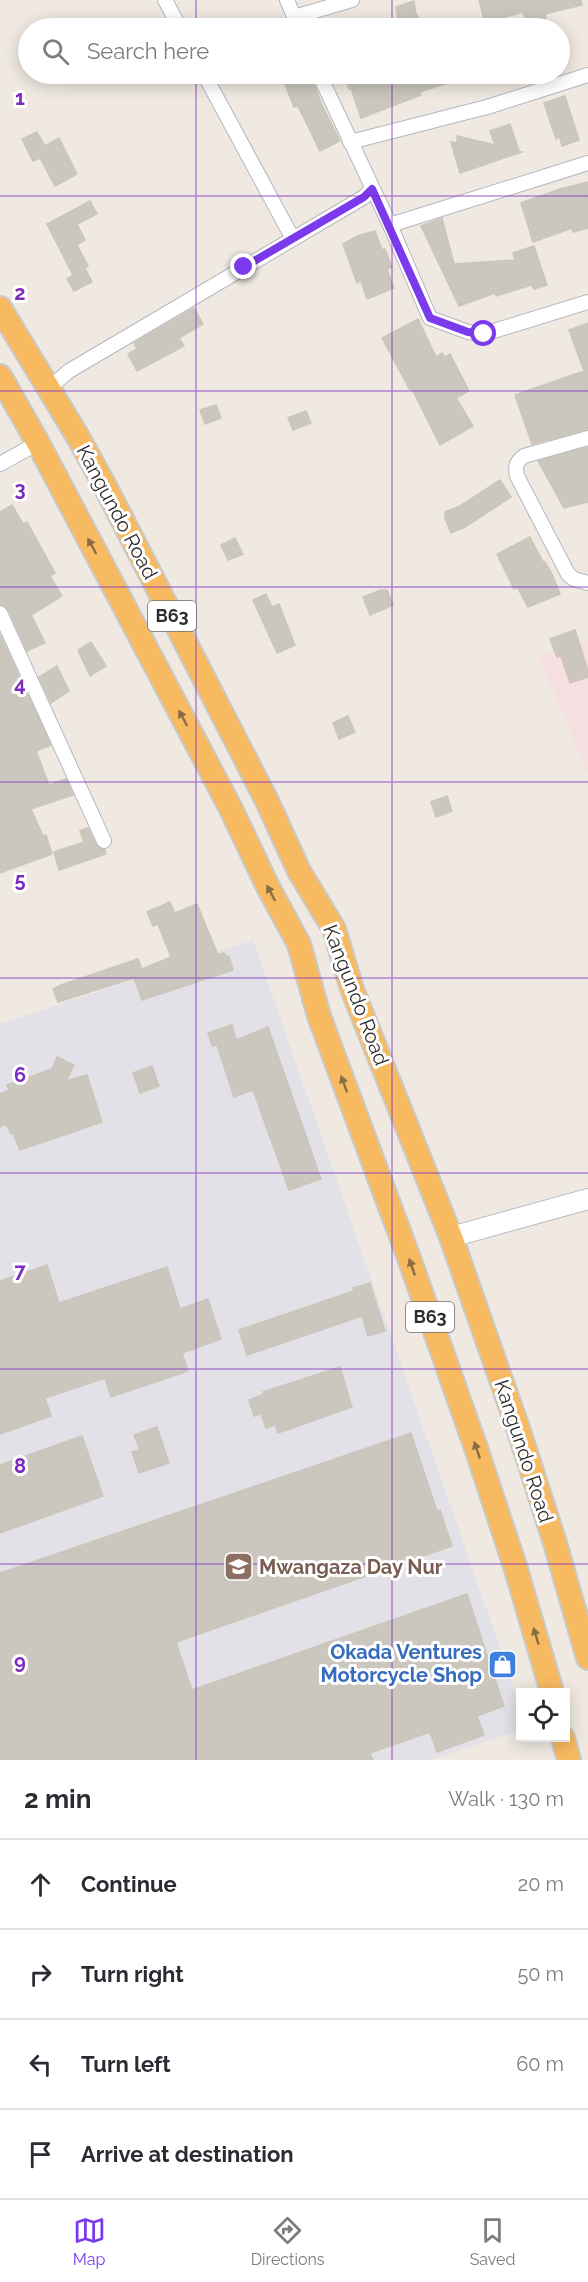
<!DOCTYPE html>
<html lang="en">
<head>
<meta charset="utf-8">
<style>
	:root { --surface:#fff; --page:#f7f7f7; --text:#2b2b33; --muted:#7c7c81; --line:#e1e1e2; --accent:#7c3aed }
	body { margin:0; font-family:Raleway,sans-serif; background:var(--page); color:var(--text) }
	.controls { position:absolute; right:18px; bottom:18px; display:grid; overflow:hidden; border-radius:0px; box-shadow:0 3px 15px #0003 }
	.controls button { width:54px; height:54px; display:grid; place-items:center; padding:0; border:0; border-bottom:2px solid var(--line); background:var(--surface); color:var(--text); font:30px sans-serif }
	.stop { position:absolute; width:18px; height:18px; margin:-14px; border:4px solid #7c3aed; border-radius:50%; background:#fff }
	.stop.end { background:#7c3aed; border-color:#fff; box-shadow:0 2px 6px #0008 }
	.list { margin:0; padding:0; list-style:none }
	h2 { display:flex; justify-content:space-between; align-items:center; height:78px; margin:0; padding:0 24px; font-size:26px }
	h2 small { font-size:20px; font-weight:400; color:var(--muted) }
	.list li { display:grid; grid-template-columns:39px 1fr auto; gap:18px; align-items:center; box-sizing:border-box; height:90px; padding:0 24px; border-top:2px solid var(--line) }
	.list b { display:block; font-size:22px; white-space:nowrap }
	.list em { font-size:20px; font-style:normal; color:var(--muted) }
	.icon { flex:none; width:33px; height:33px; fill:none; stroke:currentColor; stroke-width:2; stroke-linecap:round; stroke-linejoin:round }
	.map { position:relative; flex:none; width:588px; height:1760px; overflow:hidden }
	.search { position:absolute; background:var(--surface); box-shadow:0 3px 15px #0003; left:18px; right:18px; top:18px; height:66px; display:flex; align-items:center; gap:15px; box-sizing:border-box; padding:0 21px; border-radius:33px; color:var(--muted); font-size:22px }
	.sheet { height:438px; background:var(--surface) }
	nav { display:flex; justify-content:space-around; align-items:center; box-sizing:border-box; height:84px; border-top:2px solid var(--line); background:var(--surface); font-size:16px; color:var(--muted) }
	nav a { display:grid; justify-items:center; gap:3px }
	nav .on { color:var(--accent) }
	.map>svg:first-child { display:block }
	.industrial { fill:#e3e1e8 }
	.medical { fill:#f5dfe0 }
	.building { fill:#cbc7bf; stroke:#cbc5ba; stroke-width:1.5 }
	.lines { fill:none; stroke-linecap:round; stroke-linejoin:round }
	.minor-casing { stroke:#b4b7c1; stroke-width:16 }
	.secondary-casing { stroke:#b4b7c1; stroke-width:22 }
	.trunk-casing { stroke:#c9c9c9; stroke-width:26 }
	.minor { stroke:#fff; stroke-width:14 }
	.secondary { stroke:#fff; stroke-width:20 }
	.trunk { stroke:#f8ba60; stroke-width:22 }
	.oneway { fill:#896d44 }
	.route { stroke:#7c3aed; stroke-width:8 }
	.grid { fill:none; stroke:#7b2cbf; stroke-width:1.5; stroke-opacity:0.55 }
	.labels { text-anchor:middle; stroke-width:6; stroke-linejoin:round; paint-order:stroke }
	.shield { fill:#fff; stroke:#6d6d6d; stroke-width:1.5 }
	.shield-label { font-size:18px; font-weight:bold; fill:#2e2e2e }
	.street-label { font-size:20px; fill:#2e2e2e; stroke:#fff }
	.education-label { font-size:20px; font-weight:bold; fill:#785e54; stroke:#fff; text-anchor:start }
	.shop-label { font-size:20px; font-weight:bold; fill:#366cbe; stroke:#fff; text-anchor:end }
	.grid-label { font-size:20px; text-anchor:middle; font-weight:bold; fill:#7b2cbf; stroke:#fff; stroke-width:6; stroke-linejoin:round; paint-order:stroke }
</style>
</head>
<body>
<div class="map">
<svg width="588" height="1760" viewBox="0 0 588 1760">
	<rect width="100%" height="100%" fill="#efe9e1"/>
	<!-- industrial -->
	<polygon class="industrial" points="253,940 520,1705 520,1730 430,1760 0,1760 0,1024"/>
	<!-- medical -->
	<polygon class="medical" points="588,641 588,773 538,655"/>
	<!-- building -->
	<g class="building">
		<polygon points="479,0 581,0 582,5 545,14 548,28 528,28 523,12 485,23"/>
		<polygon points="414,1 416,14 426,28 399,28 396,7"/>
		<polygon points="281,74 310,74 321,103 340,141 320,151 298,106 294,107"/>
		<polygon points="344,74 468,74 469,76 420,92 421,95 361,118 351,88 349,89"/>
		<polygon points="565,96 579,140 562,146 560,137 556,139 544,103"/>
		<polygon points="510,124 519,151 522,152 460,173 451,142 457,143 457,136 495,145 490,131"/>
		<polygon points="37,132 45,146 59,138 77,174 55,186 40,158 33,161 22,139"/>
		<polygon points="588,182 588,228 573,232 572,228 533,242 521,203 560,189"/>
		<polygon points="90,201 97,214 77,224 85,240 77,245 88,266 85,268 92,282 74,291 67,279 73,275 47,224"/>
		<polygon points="442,218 454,264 515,260 513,253 534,246 547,285 534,289 532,285 496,296 495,293 459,306 421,226"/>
		<polygon points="375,231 382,250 385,249 392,267 387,269 394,288 367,299 361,281 357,283 343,244 357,236"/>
		<polygon points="194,308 203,324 179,338 184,346 137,371 128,354 137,349 134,343"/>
		<polygon points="418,319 436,357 442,353 445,357 450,354 469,391 456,398 473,426 440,445 412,389 410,390 382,338"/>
		<polygon points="588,323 588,429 532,444 515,395 584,371 569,330"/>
		<polygon points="216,405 221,418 205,424 200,410"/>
		<polygon points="306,411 311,423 293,430 288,418"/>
		<polygon points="588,447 588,502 564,508 538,461"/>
		<polygon points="500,480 511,497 465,527 451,533 445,518 445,512 460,506"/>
		<polygon points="12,505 23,524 27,522 55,573 50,576 62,596 31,615 45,643 27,651 8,609 0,604 0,512"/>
		<polygon points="530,537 543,562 545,562 552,574 560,594 528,607 517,587 514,589 497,554"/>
		<polygon points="235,538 243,554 228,560 221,545"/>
		<polygon points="381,590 387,590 393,605 370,615 363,597"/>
		<polygon points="266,594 272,607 279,604 295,645 277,653 253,600"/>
		<polygon points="575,630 588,671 588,677 570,683 561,656 557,657 550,639"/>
		<polygon points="0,635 51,745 36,751 49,785 66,779 73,795 31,809 43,836 46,835 52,854 0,873"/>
		<polygon points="91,642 106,666 90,676 78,650"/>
		<polygon points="57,666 69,691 51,703 39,677"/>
		<polygon points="348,716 355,732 339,739 333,723"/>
		<polygon points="447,796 452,811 436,817 431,802"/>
		<polygon points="88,828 96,845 105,850 106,854 59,870 54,852 84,842 80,831"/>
		<polygon points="170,902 175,913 197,904 218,955 224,953 226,957 229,956 233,970 142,1000 134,978 58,1002 53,989 61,985 138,959 142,969 171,957 158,924 153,926 147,912"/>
		<polygon points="232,1025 236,1040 268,1027 321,1179 289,1190 253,1090 234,1097 217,1045 212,1046 208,1033"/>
		<polygon points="57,1057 74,1065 66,1081 87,1075 102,1122 20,1150 13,1133 11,1134 6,1124 0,1127 0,1094 9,1090 7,1085 52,1069"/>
		<polygon points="152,1066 159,1086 140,1093 133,1073"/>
		<polygon points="47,1265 59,1303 167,1267 180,1309 208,1299 221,1339 182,1353 188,1371 111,1397 105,1378 45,1398 51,1416 0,1434 0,1281"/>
		<polygon points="370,1283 385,1331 368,1336 362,1316 247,1355 239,1330 354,1291 353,1288"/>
		<polygon points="340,1367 352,1407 278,1433 275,1425 266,1428 261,1414 254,1416 249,1400 264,1394 263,1392"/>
		<polygon points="157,1427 169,1463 139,1473 132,1452 140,1450 134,1435"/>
		<polygon points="411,1433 437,1511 440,1510 452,1546 176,1642 192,1690 467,1594 504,1706 477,1716 484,1735 437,1752 430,1732 370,1753 373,1760 0,1760 0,1573"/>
		<polygon points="82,1436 103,1496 0,1533 0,1465"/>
	</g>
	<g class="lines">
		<defs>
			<g id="minor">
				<polyline points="165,0 180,28"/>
				<polyline points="287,0 299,28"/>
				<polyline points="294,17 352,0"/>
				<polyline points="204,74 293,239"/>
				<polyline points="319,74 390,225 430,318 468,332 484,334 588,302"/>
				<polyline points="350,142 487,107 588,75"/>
				<polyline points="390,225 588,163"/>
				<polyline points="49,388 69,371 364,197 372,189"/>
				<path d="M588,438l-64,18c-8,6 -9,10 -7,20l51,98 6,5 14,4"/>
				<polyline points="0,464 38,443"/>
				<polyline points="0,613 104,841"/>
			</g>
			<polyline id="secondary" points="451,1237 588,1199"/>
			<g id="trunk">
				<polyline points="0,308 78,437 105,486 267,801 299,871 334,929 352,989 451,1237 519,1431 555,1543 588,1658"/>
				<polyline points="0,376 38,443 231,809 269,889 299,944 319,1016 409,1258 476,1448 515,1566 552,1692"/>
				<polyline points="563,1738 569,1760"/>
			</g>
		</defs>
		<!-- minor casing -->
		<use href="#minor" class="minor-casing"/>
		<!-- secondary casing -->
		<use href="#secondary" class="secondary-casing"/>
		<!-- trunk casing -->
		<use href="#trunk" class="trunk-casing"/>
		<!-- minor -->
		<use href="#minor" class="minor"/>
		<!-- secondary -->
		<use href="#secondary" class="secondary"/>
		<!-- trunk -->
		<use href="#trunk" class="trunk"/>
	</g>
	<!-- one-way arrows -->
	<defs><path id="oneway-solid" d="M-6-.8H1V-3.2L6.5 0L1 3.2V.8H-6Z" transform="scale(1.5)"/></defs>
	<g class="oneway">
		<use href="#oneway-solid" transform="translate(92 546) rotate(-118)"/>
		<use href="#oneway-solid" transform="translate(183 718) rotate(-118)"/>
		<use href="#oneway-solid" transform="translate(271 893) rotate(-118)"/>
		<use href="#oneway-solid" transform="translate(344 1084) rotate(-110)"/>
		<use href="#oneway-solid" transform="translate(412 1267) rotate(-109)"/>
		<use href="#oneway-solid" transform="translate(477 1450) rotate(-109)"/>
		<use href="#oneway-solid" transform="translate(536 1636) rotate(-107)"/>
	</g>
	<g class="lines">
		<!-- route -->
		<polyline class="route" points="244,267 364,197 372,189 430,318 468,332 484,334"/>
	</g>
	<!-- grid -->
	<path class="grid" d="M196,0v28M392,0v28M196,74v1686M392,74v1686M0,196h588M0,391h588M0,587h588M0,782h588M0,978h588M0,1173h588M0,1369h588M0,1564h588"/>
	<!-- icons -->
	<defs>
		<symbol id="school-square" viewBox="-11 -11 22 22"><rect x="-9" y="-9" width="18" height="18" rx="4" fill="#8d6e63" stroke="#fff"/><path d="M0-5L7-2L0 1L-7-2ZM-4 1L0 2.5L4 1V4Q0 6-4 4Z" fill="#fff"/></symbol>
		<symbol id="shop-square" viewBox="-11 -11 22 22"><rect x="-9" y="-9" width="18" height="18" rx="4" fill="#3f7fe0" stroke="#fff"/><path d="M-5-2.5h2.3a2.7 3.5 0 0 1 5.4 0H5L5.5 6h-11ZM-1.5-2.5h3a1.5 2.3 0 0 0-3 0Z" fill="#fff"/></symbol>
	</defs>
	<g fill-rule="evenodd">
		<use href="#school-square" x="222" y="1550" width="33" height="33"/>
		<use href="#shop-square" x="486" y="1648" width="33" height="33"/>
	</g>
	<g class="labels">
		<!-- shield labels -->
		<g class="shield">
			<rect x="148" y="601" width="48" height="30" rx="4.5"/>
			<rect x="406" y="1302" width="48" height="30" rx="4.5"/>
		</g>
		<g class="shield-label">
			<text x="172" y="622">B63</text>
			<text x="430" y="1323">B63</text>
		</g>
		<!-- street labels -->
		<g class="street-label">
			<text transform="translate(117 512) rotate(62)" y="7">Kangundo Road</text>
			<text transform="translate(356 995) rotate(69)" y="7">Kangundo Road</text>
			<text transform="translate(524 1451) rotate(72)" y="7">Kangundo Road</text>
		</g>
		<!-- education labels -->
		<g class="education-label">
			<text x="259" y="1574">Mwangaza Day Nur</text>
		</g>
		<!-- shop labels -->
		<g class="shop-label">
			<text x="482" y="1659">Okada Ventures<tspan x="482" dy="23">Motorcycle Shop</tspan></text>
		</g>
	</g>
	<g class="grid-label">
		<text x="20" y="105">1</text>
		<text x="20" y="300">2</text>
		<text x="20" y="496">3</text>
		<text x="20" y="691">4</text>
		<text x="20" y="887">5</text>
		<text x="20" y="1082">6</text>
		<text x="20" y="1278">7</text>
		<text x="20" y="1473">8</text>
		<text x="20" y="1669">9</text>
	</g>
</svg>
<div class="controls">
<button><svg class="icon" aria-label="locate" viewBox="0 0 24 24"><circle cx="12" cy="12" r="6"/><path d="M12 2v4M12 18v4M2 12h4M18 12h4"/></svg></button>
</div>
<div class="stop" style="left:484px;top:334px"></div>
<div class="stop end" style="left:244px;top:267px"></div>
<div class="search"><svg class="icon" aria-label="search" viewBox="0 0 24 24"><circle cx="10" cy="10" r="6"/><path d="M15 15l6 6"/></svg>Search here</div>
</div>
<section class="sheet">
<h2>2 min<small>Walk · 130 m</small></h2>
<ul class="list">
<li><svg class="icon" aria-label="ahead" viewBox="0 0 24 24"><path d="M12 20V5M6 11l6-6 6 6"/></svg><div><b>Continue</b></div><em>20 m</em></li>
<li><svg class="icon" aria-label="right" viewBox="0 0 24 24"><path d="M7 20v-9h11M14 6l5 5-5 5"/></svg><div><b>Turn right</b></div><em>50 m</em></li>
<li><svg class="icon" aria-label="left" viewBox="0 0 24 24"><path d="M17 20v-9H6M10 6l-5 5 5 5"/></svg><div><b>Turn left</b></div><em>60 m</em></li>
<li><svg class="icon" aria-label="arrive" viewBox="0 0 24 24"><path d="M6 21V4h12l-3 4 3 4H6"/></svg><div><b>Arrive at destination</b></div></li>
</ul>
</section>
<nav>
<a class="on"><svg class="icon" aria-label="map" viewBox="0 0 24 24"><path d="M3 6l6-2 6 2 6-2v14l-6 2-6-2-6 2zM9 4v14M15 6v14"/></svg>Map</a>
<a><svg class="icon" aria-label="directions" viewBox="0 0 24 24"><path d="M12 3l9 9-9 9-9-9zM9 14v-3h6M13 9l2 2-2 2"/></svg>Directions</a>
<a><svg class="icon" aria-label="saved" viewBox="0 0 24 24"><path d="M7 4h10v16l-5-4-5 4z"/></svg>Saved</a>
</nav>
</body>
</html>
